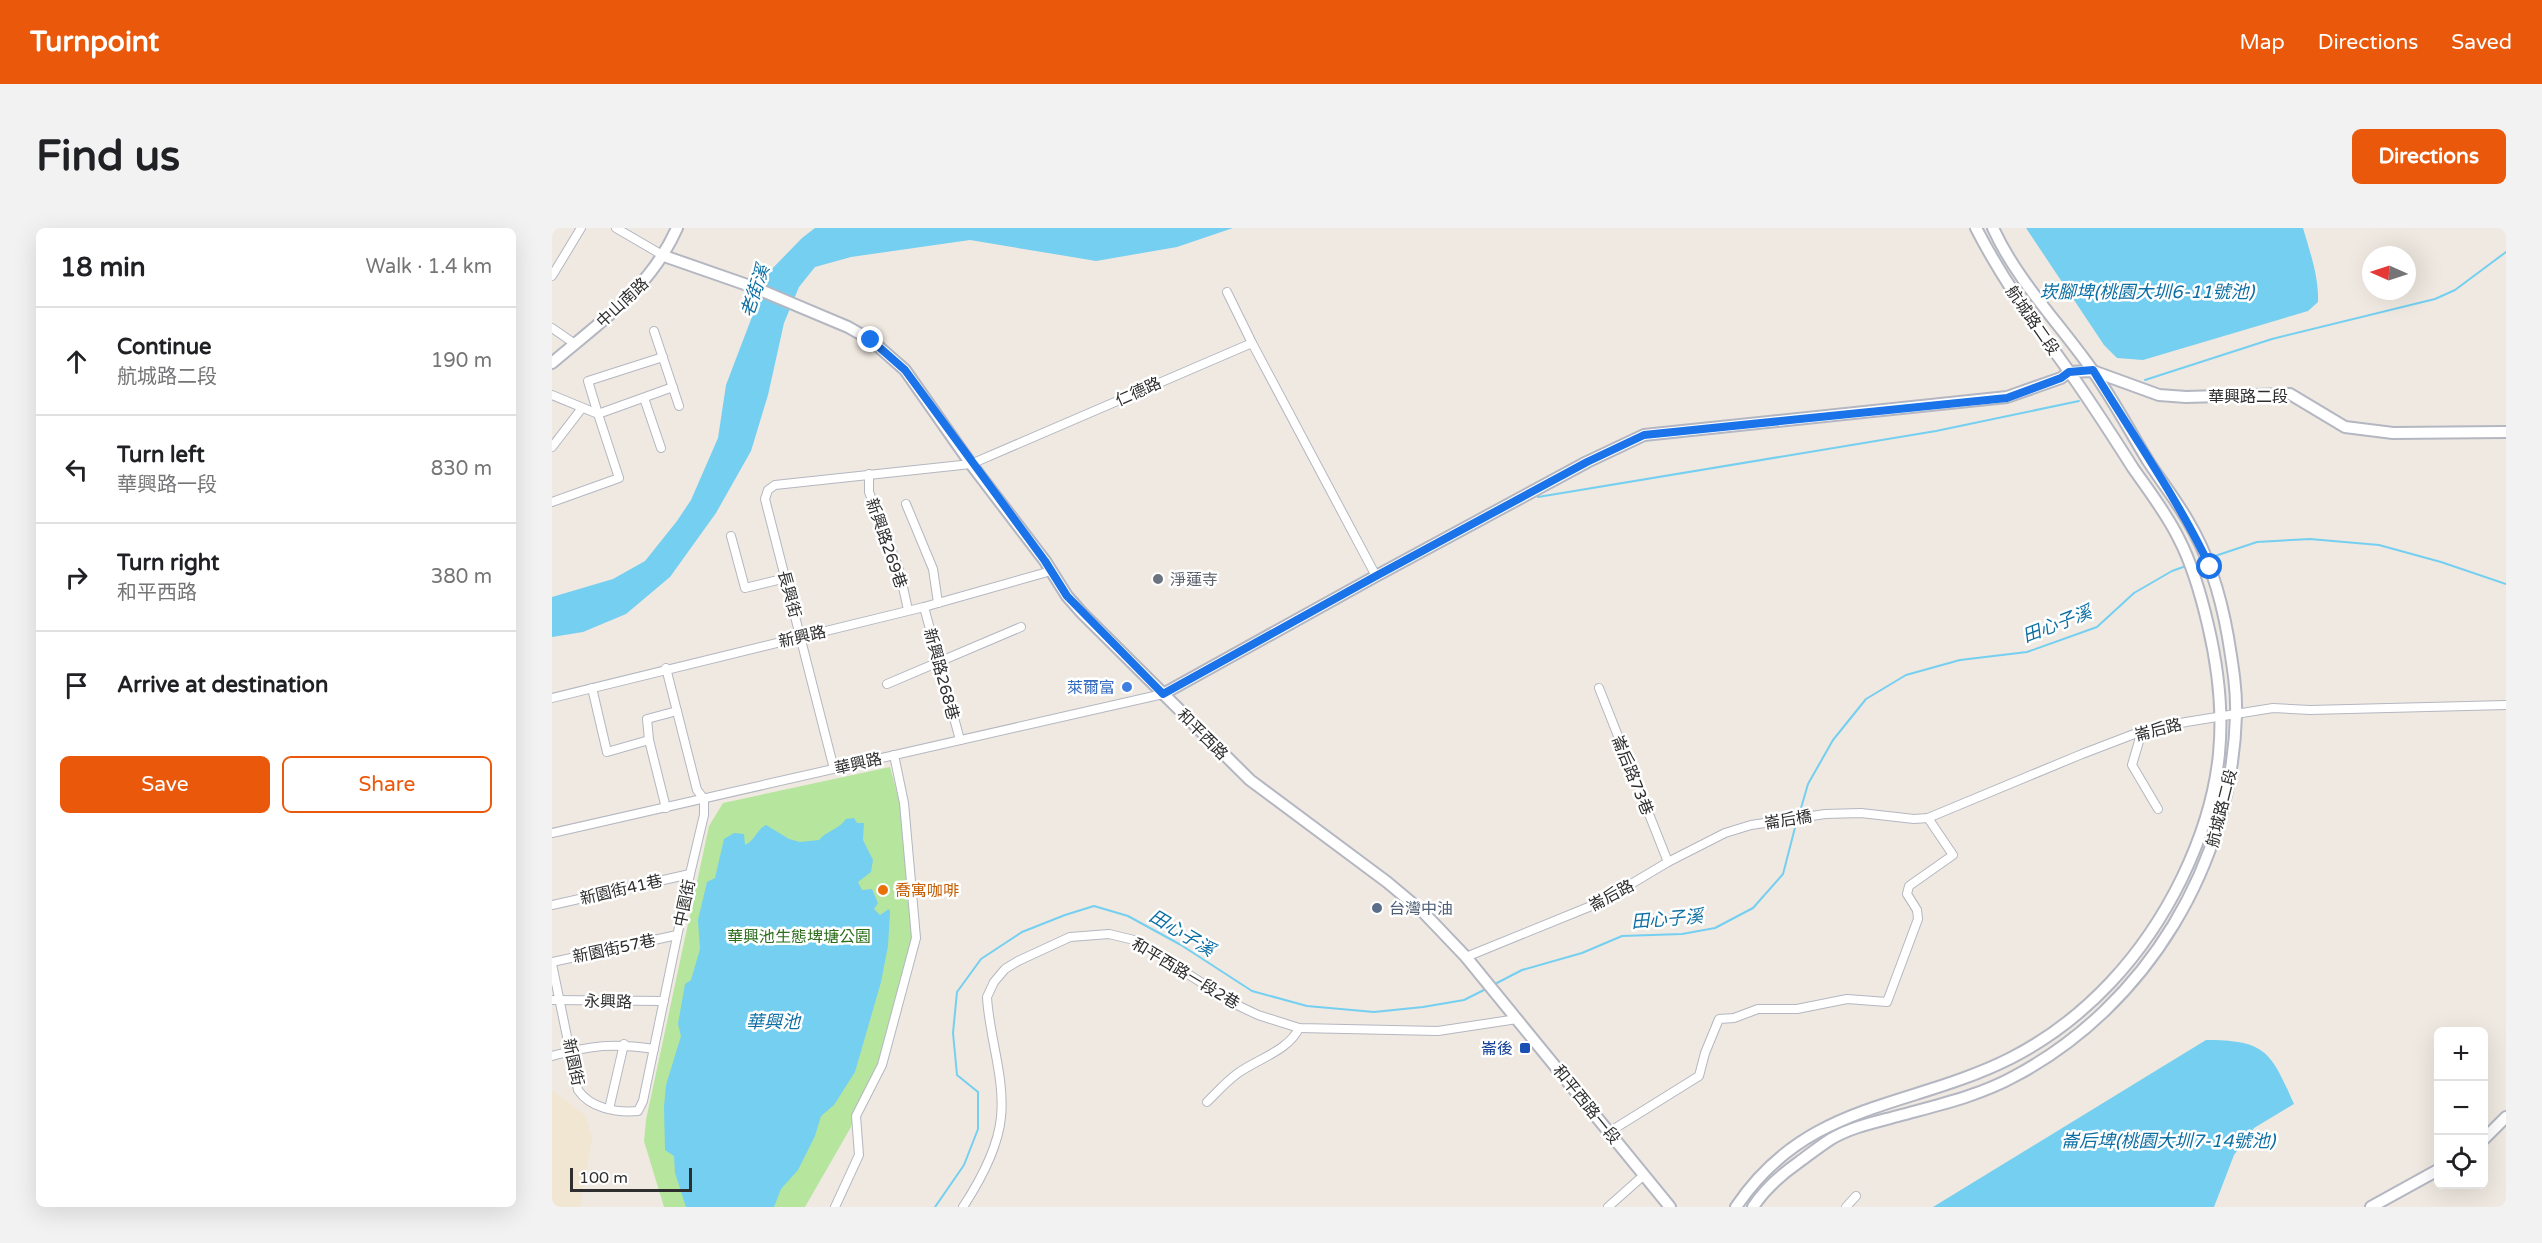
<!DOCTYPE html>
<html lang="en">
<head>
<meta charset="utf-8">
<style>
	:root { --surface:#fff; --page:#f2f2f2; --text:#202124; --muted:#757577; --line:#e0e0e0; --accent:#ea580c }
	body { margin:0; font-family:"Varela Round","Noto Sans TC",sans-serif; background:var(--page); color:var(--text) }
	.controls { position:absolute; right:18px; bottom:18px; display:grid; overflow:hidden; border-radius:9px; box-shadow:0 6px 24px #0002 }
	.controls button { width:54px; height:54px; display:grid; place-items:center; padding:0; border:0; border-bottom:2px solid var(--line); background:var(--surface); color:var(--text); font:30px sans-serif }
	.compass { position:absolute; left:1810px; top:18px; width:54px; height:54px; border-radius:50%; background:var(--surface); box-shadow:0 6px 24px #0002; rotate:273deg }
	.scale { position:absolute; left:18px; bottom:15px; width:122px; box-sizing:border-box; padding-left:6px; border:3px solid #2e2e2e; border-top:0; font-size:16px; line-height:21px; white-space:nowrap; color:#2e2e2e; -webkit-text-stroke:4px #fff; paint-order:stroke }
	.stop { position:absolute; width:18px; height:18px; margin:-14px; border:4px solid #1a73e8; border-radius:50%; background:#fff }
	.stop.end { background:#1a73e8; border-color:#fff; box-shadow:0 2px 6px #0008 }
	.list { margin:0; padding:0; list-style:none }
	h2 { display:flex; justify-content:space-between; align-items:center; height:78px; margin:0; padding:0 24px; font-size:26px }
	h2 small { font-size:20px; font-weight:400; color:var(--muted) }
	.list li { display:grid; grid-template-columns:39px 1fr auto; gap:18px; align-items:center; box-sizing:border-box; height:108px; padding:0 24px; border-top:2px solid var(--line) }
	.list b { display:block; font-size:22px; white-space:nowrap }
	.list p { margin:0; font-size:20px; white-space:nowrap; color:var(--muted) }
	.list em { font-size:20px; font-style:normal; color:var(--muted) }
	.actions { display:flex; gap:12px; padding:18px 24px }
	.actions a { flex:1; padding:14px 0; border:2px solid var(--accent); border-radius:9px; text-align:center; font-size:21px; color:var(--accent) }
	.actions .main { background:var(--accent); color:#fff }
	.icon { flex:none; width:33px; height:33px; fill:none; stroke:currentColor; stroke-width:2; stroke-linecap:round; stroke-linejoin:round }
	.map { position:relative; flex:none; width:1954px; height:979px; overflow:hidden; border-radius:9px }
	header { display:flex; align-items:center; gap:36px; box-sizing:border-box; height:84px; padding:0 30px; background:var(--accent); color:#fff }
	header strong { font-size:28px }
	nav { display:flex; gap:33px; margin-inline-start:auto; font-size:21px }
	.intro { display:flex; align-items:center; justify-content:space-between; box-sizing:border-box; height:144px; padding:0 36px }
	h1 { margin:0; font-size:42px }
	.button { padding:15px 27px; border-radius:9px; background:var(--accent); color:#fff; font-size:21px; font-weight:700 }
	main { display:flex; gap:36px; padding:0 36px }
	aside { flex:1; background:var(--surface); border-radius:9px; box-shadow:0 6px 24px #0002 }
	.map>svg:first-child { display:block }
	.education { fill:#f0e6d1 }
	.green { fill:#b6e59e }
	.water { fill:#75cff0 }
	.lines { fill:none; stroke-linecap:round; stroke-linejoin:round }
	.stream { stroke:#75cff0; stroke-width:2 }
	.street-casing { stroke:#b4b7c1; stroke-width:10 }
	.secondary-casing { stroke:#b4b7c1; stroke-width:14 }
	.street { stroke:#fff; stroke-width:8 }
	.secondary { stroke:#fff; stroke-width:10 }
	.route { stroke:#1a73e8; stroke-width:8 }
	.worship-dot { fill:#6b7280; stroke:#fff; stroke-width:2 }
	.shop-dot { fill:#3f7fe0; stroke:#fff; stroke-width:2 }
	.food-dot { fill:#e8710a; stroke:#fff; stroke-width:2 }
	.service-dot { fill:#5c6f8a; stroke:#fff; stroke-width:2 }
	.transit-dot { fill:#1a4fb4; stroke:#fff; stroke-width:2 }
	.labels { text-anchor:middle; stroke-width:5; stroke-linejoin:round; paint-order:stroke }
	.street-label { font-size:16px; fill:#2e2e2e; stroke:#fff }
	.worship-label { font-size:16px; fill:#5b616d; stroke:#fff; text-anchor:start }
	.shop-label { font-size:16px; fill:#366cbe; stroke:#fff; text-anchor:end }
	.food-label { font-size:16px; fill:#c56008; stroke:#fff; text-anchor:start }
	.service-label { font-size:16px; fill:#4e5e75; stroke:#fff; text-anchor:start }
	.park-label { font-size:16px; fill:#2c6e1b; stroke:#fff }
	.transit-label { font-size:16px; fill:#164399; stroke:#fff; text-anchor:end }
	.water-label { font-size:18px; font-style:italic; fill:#0d6fa3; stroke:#fff }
</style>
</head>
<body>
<header>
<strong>Turnpoint</strong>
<nav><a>Map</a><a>Directions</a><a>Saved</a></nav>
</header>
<div class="intro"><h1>Find us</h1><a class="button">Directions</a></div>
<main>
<aside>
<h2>18 min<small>Walk · 1.4 km</small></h2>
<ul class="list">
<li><svg class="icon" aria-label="ahead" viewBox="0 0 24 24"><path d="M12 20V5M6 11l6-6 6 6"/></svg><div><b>Continue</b><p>航城路二段</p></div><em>190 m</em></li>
<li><svg class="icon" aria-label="left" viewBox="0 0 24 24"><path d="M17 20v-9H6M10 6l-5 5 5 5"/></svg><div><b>Turn left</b><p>華興路一段</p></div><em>830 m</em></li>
<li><svg class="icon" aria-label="right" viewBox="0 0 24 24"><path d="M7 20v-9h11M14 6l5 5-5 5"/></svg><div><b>Turn right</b><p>和平西路</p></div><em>380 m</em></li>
<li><svg class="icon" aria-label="arrive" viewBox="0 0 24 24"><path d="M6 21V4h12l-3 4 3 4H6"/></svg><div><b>Arrive at destination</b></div></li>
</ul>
<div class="actions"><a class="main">Save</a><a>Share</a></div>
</aside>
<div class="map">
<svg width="1954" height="979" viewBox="0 0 1954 979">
	<rect width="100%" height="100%" fill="#efe9e1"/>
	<!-- education -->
	<polygon class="education" points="0,862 33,887 40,910 28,979 0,979"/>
	<!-- green -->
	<polygon class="green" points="338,539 349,580 359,697 359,721 330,833 303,883 299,899 253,979 112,979 92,913 94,892 157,598 171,575"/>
	<!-- water -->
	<g class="water">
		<polygon points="263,0 681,0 625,19 544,33 418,12 299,29 263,39 247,59 232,95 216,167 199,223 164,285 118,349 74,386 31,404 0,409 0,369 61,351 93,333 125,293 139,272 166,210 174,157 217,44 250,10"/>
		<path d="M1474,0h277c7,24 16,49 15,74l-10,9 -165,49 -26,-2 -13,-13z"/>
		<path d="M302,590l3,5h7l-1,17 10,20 -2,12 -13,10 4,8 10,-1 6,14 -4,6 6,6 9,-6 1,3 -2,34 -7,36 -26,90 -21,33 -13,11 -6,20 -17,34 -17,19 -7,18h-88l-11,-34 -1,-17 -9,-6 -1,-43 2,-22 15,-49 -3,-12 7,-40 6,-4 9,-31 -2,-29 9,-38 8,-4 9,-39 10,-6 10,1 1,11c10,-4 12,-16 21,-20l23,14 11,3 19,-2c8,-10 18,-9 27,-21z"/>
		<path d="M1654,812c60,0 65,12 88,64l-40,24 -20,27 -20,52h-281z"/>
	</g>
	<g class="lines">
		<!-- stream -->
		<g class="stream">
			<polyline points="1593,152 1720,111 1883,71 1903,62 1954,24"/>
			<polyline points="986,269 1384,203 1527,173"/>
			<polyline points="1657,330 1705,314 1758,311 1827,317 1889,334 1954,356"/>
			<polyline points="1247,587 1256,556 1281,512 1314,471 1354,447 1408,432 1475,424 1545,399 1582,365 1620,343 1634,338"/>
			<polyline points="941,757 970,742 1030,725 1070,708 1130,706 1163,700 1201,680 1231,646 1245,592"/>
			<polyline points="383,979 412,937 426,901 426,864 405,847 401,805 405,764 429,731 470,704 513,687 542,678 576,688 629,717 700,763 755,778 822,784 871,779 912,772 934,761"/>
		</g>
		<defs>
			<g id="street">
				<polyline points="64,0 112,28"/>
				<polyline points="0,48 29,0"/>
				<polyline points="675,64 700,115"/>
				<polyline points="0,100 23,116"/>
				<polyline points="102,103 127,178"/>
				<polyline points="111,129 36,153 46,186 121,159"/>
				<polyline points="0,167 46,186 67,250 0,274"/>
				<polyline points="92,170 109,220"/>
				<polyline points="0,219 30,180"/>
				<polyline points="317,246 317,264 347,341 356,382"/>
				<polyline points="354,276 381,341 386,375"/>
				<polyline points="179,308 193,360 234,350"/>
				<polyline points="372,379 408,512"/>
				<polyline points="335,456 469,399"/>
				<polyline points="40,460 55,524 97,512"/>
				<polyline points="1047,460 1116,634"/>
				<polyline points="0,470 372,379 499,343"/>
				<polyline points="1590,503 1580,537 1606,581"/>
				<polyline points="282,541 213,271 216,262 223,257 419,236 700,115 824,348"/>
				<polyline points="114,580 97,512 95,491 125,483"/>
				<polyline points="0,605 611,466"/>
				<polyline points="0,677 138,646"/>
				<polyline points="914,729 1049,674 1116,634 1173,605 1199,597 1273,586 1309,585 1362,591 1376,590 1530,526 1590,503 1634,494 1721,480 1758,482 1954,477"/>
				<polyline points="0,734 125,707"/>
				<path d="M0,736l26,126c12,18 38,23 60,21l5,-10 47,-227 14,-59v-16l-7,-9 -31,-122"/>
				<polyline points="0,772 112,773"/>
				<path d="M0,828c40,-11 61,-13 102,-7"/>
				<path d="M655,874c10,-10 20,-21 31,-29 20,-14 51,-23 61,-45"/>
				<polyline points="57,881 72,816"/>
				<polyline points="1057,904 1147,848 1153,825 1167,791 1182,790 1206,781 1245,781 1295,771 1335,774 1366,691 1365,682 1355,666 1357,658 1401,627 1376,590"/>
				<polyline points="283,979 307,927 304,888 330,837 364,710 352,575 342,527"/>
				<path d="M411,979c17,-26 35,-58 38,-90 4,-40 -12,-81 -14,-120l7,-15 11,-13 13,-8 52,-24 39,-3 25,6 103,65 21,10 41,13 139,3 79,-12"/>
				<polyline points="1056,979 1092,947"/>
				<polyline points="1294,979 1304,968"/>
			</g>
			<g id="secondary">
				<polyline points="112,28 201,59 296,99 319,112 353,142 419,236 493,333 515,368 530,385 698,552 835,654 872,685 914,729 1118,979"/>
				<path d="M0,135c49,-42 98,-74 125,-135"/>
				<polyline points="611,466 824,348 1035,234 1092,207 1455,169 1509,150 1517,144 1541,143 1607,167 1634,169 1738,166 1793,199 1841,205 1954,204"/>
				<polyline points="1932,911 1954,889"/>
				<path d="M1184,979c71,-106 174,-98 275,-149 76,-39 134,-104 171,-180 42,-87 48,-160 26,-253 -7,-30 -15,-59 -29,-86 -12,-25 -30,-48 -46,-71 -21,-33 -42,-66 -65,-98 -33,-46 -66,-91 -92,-142"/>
				<path d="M1201,979c11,-17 29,-33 46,-45 11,-8 21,-16 32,-23 20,-12 45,-17 67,-23 40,-11 81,-20 117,-40 132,-70 217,-213 221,-361 1,-26 -4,-53 -8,-78 -7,-40 -19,-81 -40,-116 -12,-21 -27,-40 -40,-60 -19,-31 -36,-64 -58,-94 -32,-45 -74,-88 -97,-139"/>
				<polyline points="1819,979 1886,942"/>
			</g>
		</defs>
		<!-- street casing -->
		<use href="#street" class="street-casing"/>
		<!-- secondary casing -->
		<use href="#secondary" class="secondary-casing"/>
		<!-- street -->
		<use href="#street" class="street"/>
		<!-- secondary -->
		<use href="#secondary" class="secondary"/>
	</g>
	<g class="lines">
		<!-- route -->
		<path class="route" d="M319,112l34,30 140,191 22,35 96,98 213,-118 211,-114 57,-27 363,-37 54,-20 8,-6 24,-2c39,64 85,129 117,197"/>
	</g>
	<!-- markers -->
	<circle class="worship-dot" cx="606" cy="351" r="6"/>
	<circle class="shop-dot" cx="575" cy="459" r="6"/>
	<circle class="food-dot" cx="331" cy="662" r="6"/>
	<circle class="service-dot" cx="825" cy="680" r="6"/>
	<rect class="transit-dot" x="967" y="814" width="12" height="12" rx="3"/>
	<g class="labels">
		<!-- street labels -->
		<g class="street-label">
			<text transform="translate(70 74) rotate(-43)" y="6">中山南路</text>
			<text transform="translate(1481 92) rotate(55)" y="6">航城路二段</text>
			<text transform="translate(586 163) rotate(-24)" y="6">仁德路</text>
			<text x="1696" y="174">華興路二段</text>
			<text transform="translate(335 315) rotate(71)" y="6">新興路269巷</text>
			<text transform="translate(238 366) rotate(75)" y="6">長興街</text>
			<text transform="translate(250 408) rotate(-13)" y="6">新興路</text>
			<text transform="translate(390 446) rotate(75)" y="6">新興路268巷</text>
			<text transform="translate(1606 501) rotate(-14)" y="6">崙后路</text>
			<text transform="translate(651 506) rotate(45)" y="6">和平西路</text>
			<text transform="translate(306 535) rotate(-13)" y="6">華興路</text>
			<text transform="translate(1081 547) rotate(68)" y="6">崙后路73巷</text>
			<text transform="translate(1669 580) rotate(-76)" y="6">航城路二段</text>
			<text transform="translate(1236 591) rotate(-9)" y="6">崙后橋</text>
			<text transform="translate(69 661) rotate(-13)" y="6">新園街41巷</text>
			<text transform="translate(1059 667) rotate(-28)" y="6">崙后路</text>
			<text transform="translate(132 675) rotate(-78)" y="6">中園街</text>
			<text transform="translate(62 720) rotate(-12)" y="6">新園街57巷</text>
			<text transform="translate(634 745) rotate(31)" y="6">和平西路一段2巷</text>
			<text transform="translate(56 773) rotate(1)" y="6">永興路</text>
			<text transform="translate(22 834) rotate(78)" y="6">新園街</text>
			<text transform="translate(1035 876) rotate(51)" y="6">和平西路一段</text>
		</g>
		<!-- worship labels -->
		<g class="worship-label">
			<text x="618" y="357">淨蓮寺</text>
		</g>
		<!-- shop labels -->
		<g class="shop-label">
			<text x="563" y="465">萊爾富</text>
		</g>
		<!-- food labels -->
		<g class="food-label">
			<text x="343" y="668">喬寓咖啡</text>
		</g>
		<!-- service labels -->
		<g class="service-label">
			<text x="837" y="686">台灣中油</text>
		</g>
		<!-- park labels -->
		<g class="park-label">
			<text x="247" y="714">華興池生態埤塘公園</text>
		</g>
		<!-- transit labels -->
		<g class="transit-label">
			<text x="961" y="826">崙後</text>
		</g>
		<!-- water labels -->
		<g class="water-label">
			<text transform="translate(203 63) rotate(-71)" y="6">老街溪</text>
			<text x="1595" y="70">崁腳埤(桃園大圳6-11號池)</text>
			<text transform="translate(1505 396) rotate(-21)" y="6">田心子溪</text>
			<text transform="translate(1115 691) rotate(-5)" y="6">田心子溪</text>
			<text transform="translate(630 705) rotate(31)" y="6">田心子溪</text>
			<text x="221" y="800">華興池</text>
			<text x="1616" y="919">崙后埤(桃園大圳7-14號池)</text>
		</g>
	</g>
</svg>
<div class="controls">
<button>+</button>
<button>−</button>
<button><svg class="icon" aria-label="locate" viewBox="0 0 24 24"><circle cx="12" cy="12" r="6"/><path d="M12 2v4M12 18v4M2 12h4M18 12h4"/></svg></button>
</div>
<svg class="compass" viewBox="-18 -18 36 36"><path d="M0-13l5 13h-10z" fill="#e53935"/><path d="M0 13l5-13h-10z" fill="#757577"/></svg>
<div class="scale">100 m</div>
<div class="stop" style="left:1658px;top:339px"></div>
<div class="stop end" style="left:319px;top:112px"></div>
</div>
</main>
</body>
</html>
